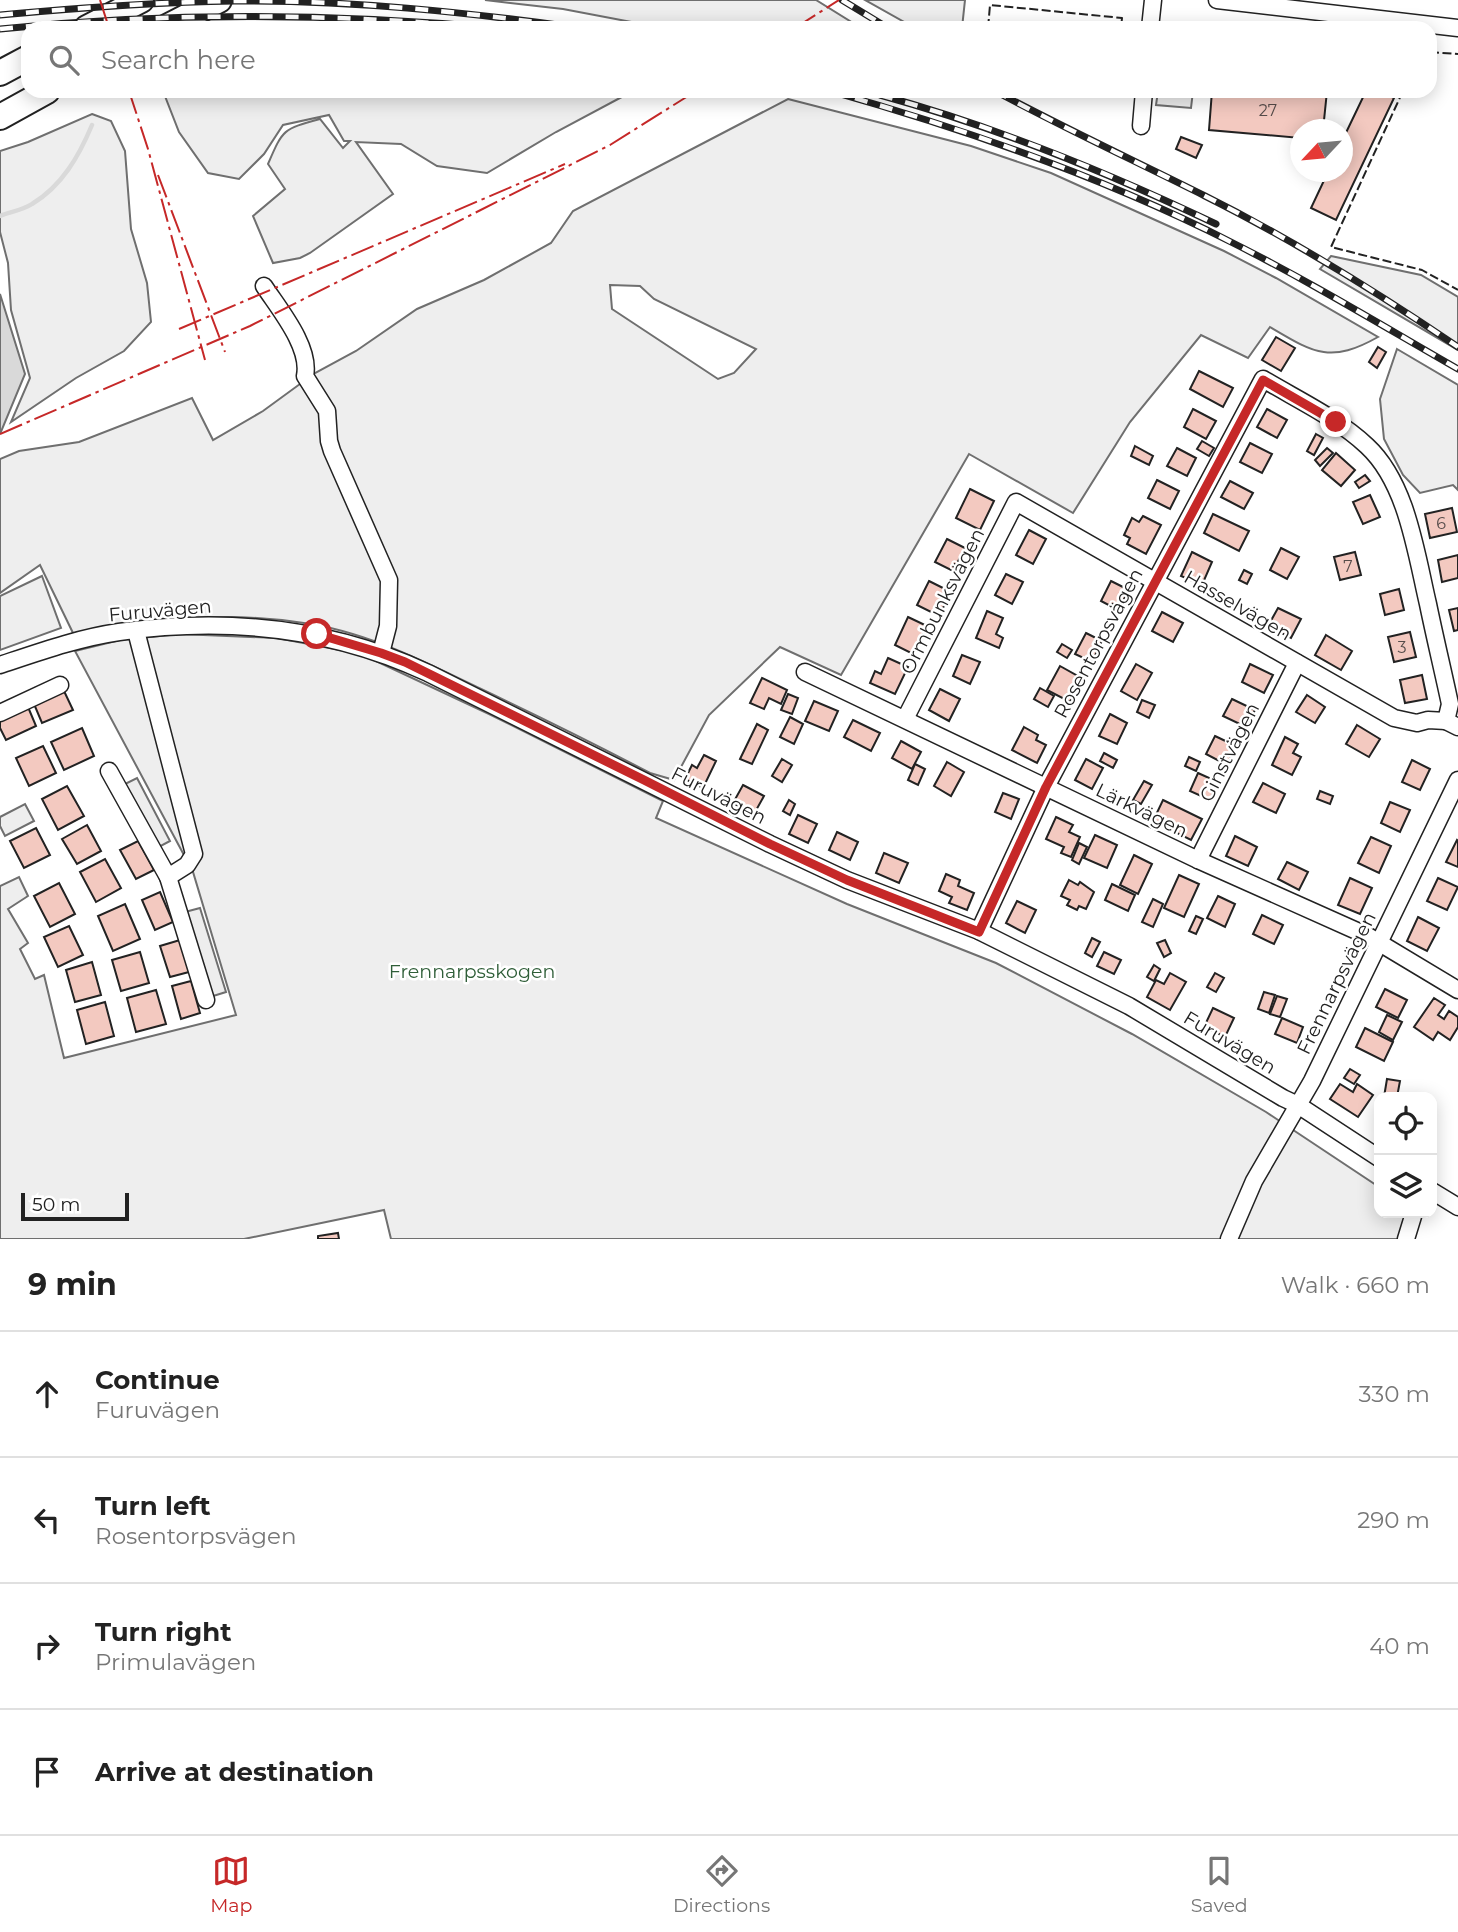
<!DOCTYPE html>
<html lang="en">
<head>
<meta charset="utf-8">
<style>
	:root { --surface:#fff; --page:#f6f6f6; --text:#222; --muted:#767676; --line:#e0e0e0; --accent:#c62828 }
	body { margin:0; font-family:Montserrat,sans-serif; background:var(--page); color:var(--text) }
	.controls { position:absolute; right:21px; bottom:21px; display:grid; overflow:hidden; border-radius:14px; box-shadow:0 4px 18px #0003 }
	.controls button { width:63px; height:63px; display:grid; place-items:center; padding:0; border:0; border-bottom:2px solid var(--line); background:var(--surface); color:var(--text); font:35px sans-serif }
	.compass { position:absolute; left:1290px; top:119px; width:63px; height:63px; border-radius:50%; background:var(--surface); box-shadow:0 4px 18px #0003; rotate:244deg }
	.scale { position:absolute; left:21px; bottom:18px; width:108px; box-sizing:border-box; padding-left:7px; border:4px solid #222; border-top:0; font-size:19px; line-height:24px; white-space:nowrap; color:#222; -webkit-text-stroke:5px #fff; paint-order:stroke }
	.stop { position:absolute; width:21px; height:21px; margin:-16px; border:5px solid #c62828; border-radius:50%; background:#fff }
	.stop.end { background:#c62828; border-color:#fff; box-shadow:0 2px 7px #0008 }
	.list { margin:0; padding:0; list-style:none }
	h2 { display:flex; justify-content:space-between; align-items:center; height:91px; margin:0; padding:0 28px; font-size:30px }
	h2 small { font-size:23px; font-weight:400; color:var(--muted) }
	.list li { display:grid; grid-template-columns:46px 1fr auto; gap:21px; align-items:center; box-sizing:border-box; height:126px; padding:0 28px; border-top:2px solid var(--line) }
	.list b { display:block; font-size:26px; white-space:nowrap }
	.list p { margin:0; font-size:23px; white-space:nowrap; color:var(--muted) }
	.list em { font-size:23px; font-style:normal; color:var(--muted) }
	.icon { flex:none; width:38px; height:38px; fill:none; stroke:currentColor; stroke-width:2; stroke-linecap:round; stroke-linejoin:round }
	.map { position:relative; flex:none; width:1458px; height:1239px; overflow:hidden }
	.search { position:absolute; background:var(--surface); box-shadow:0 4px 18px #0003; left:21px; right:21px; top:21px; height:77px; display:flex; align-items:center; gap:18px; box-sizing:border-box; padding:0 24px; border-radius:21px; color:var(--muted); font-size:26px }
	.sheet { height:595px; background:var(--surface) }
	nav { display:flex; justify-content:space-around; align-items:center; box-sizing:border-box; height:98px; border-top:2px solid var(--line); background:var(--surface); font-size:19px; color:var(--muted) }
	nav a { display:grid; justify-items:center; gap:4px }
	nav .on { color:var(--accent) }
	.map>svg:first-child { display:block }
	.green { fill:#eee; stroke:#6f6f6f; stroke-width:2; fill-rule:evenodd }
	.parking { fill:#ededed; stroke:#6f6f6f; stroke-width:2 }
	.water { fill:#d9d9d9; stroke:#6f6f6f; stroke-width:2 }
	.lines { fill:none; stroke-linecap:round; stroke-linejoin:round }
	.stream { stroke:#d9d9d9; stroke-width:4.5 }
	.building { fill:#f3c9c0; stroke:#222; stroke-width:2 }
	.minor-casing { stroke:#222; stroke-width:19 }
	.highway-casing { stroke:#222; stroke-width:28 }
	.minor { stroke:#fff; stroke-width:16 }
	.highway { stroke:#fff; stroke-width:24 }
	.rail-casing { stroke:#222; stroke-width:7 }
	.rail { stroke:#fff; stroke-width:4.5; stroke-dasharray:13; stroke-linecap:butt }
	.fence { stroke:#222; stroke-width:2; stroke-dasharray:9 3.5; stroke-linecap:butt }
	.power { stroke:#c62828; stroke-width:2; stroke-dasharray:24 5 3.5 5; stroke-linecap:butt }
	.route { stroke:#c62828; stroke-width:9 }
	.labels { text-anchor:middle; stroke-width:5; stroke-linejoin:round; paint-order:stroke }
	.number-label { font-size:16px; fill:#564c4a }
	.street-label { font-size:19px; fill:#222; stroke:#fff }
	.park-label { font-size:19px; fill:#2f5e38; stroke:#fff }
</style>
</head>
<body>
<div class="map">
<svg width="1458" height="1239" viewBox="0 0 1458 1239">
	<rect width="100%" height="100%" fill="#fff"/>
	<!-- green -->
	<g class="green">
		<polygon points="485,0 816,0 861,28 663,28 563,9"/>
		<polygon points="865,0 965,0 962,28 915,28"/>
		<path d="M163,91h470l-77,41 -69,41 -50,-7 -36,-22 -45,-2 37,52 -83,59 -10,5 -27,5 -20,-47 32,-27 -17,-25c15,-35 15,-35 52,-45l23,29 7,-7h-6l-15,-26 -46,10 -19,29 -25,25 -31,-6 -29,-41z"/>
		<path d="M788,99l183,47 80,27 173,78 52,27 102,59c-48,27 -64,16 -108,-10l-22,31 -47,-23 -71,87 -57,91 -104,-59 -128,221 -61,-28 -71,68 -35,65 -24,-7c-57,-30 -114,-58 -171,-85 -53,-26 -109,-54 -168,-64 -83,-14 -155,-5 -237,11l-34,-70 -40,28v-134l19,-8 60,-9 113,-44 21,42 50,-29 52,-38 41,-22 61,-42 67,-29 67,-37 22,-32zM610,285l30,1 14,13 102,50 -22,24 -16,6 -106,-70z"/>
		<polygon points="92,114 111,121 125,151 131,229 147,283 151,322 124,351 76,378 11,422 30,378 11,310 8,263 0,232 0,151 28,142"/>
		<polygon points="1331,256 1421,275 1458,297 1458,350 1320,269"/>
		<polygon points="1397,349 1458,385 1458,490 1453,485 1420,493 1403,475 1384,439 1380,399"/>
		<polygon points="42,576 61,628 0,650 0,596"/>
		<polygon points="180,634 277,638 361,654 489,714 663,801 656,818 847,904 996,963 1132,1034 1266,1112 1379,1187 1379,1213 1406,1213 1398,1239 391,1239 384,1210 244,1239 0,1239 0,886 19,877 28,896 8,909 28,943 20,949 35,979 44,975 64,1058 236,1015 193,872 75,651 120,640"/>
		<polygon points="25,804 34,821 5,836 0,826 0,817"/>
	</g>
	<!-- parking -->
	<g class="parking">
		<polygon points="1158,91 1193,91 1191,108 1156,105"/>
		<polygon points="137,778 170,841 157,848 123,785"/>
		<polygon points="200,908 226,992 210,997 185,912"/>
	</g>
	<!-- water -->
	<polygon class="water" points="0,294 25,374 0,434"/>
	<g class="lines">
		<!-- stream -->
		<path class="stream" d="M0,216c10,-4 23,-6 32,-12 30,-18 47,-48 60,-79"/>
	</g>
	<!-- building -->
	<g class="building">
		<polygon points="1212,91 1327,91 1323,130 1300,130 1300,138 1209,130"/>
		<polygon points="1366,91 1379,91 1394,98 1336,220 1311,208 1328,172 1342,172 1342,141"/>
		<polygon points="1181,137 1202,145 1196,158 1176,149"/>
		<polygon points="1276,337 1295,348 1281,371 1262,360"/>
		<polygon points="1378,347 1386,352 1377,368 1369,362"/>
		<polygon points="1199,371 1233,388 1223,407 1190,389"/>
		<polygon points="1193,409 1216,421 1206,439 1184,427"/>
		<polygon points="1267,409 1287,420 1277,438 1257,427"/>
		<polygon points="1316,434 1323,438 1314,455 1307,451"/>
		<polygon points="1202,441 1214,448 1209,456 1197,449"/>
		<polygon points="1250,443 1272,454 1262,473 1240,462"/>
		<polygon points="1135,446 1153,456 1149,465 1131,456"/>
		<polygon points="1177,448 1196,458 1187,476 1167,466"/>
		<polygon points="1327,448 1333,453 1320,466 1315,460"/>
		<polygon points="1336,453 1355,470 1341,486 1322,470"/>
		<polygon points="1365,475 1370,481 1359,488 1355,482"/>
		<polygon points="1157,480 1179,491 1170,509 1148,498"/>
		<polygon points="1230,481 1253,493 1244,509 1221,497"/>
		<polygon points="970,489 994,501 980,530 956,518"/>
		<polygon points="1370,495 1380,517 1363,524 1353,502"/>
		<polygon points="1452,508 1457,532 1430,538 1425,514"/>
		<polygon points="1213,514 1249,531 1239,551 1204,533"/>
		<polygon points="1143,516 1161,525 1146,554 1127,544 1130,538 1124,535 1132,518 1139,522"/>
		<polygon points="1029,530 1046,539 1033,564 1016,555"/>
		<polygon points="947,539 965,548 953,571 935,562"/>
		<polygon points="1281,548 1299,557 1287,579 1270,570"/>
		<polygon points="1192,552 1212,562 1202,585 1181,576"/>
		<polygon points="1355,552 1361,575 1340,580 1334,557"/>
		<polygon points="1458,555 1458,578 1442,582 1438,560"/>
		<polygon points="1244,570 1252,574 1247,584 1239,580"/>
		<polygon points="1006,574 1023,582 1012,604 995,595"/>
		<polygon points="929,581 951,592 939,616 917,605"/>
		<polygon points="1111,581 1129,590 1118,610 1101,601"/>
		<polygon points="1399,589 1404,610 1385,615 1380,594"/>
		<polygon points="1278,608 1301,619 1291,638 1268,626"/>
		<polygon points="1458,608 1458,630 1454,631 1449,610"/>
		<polygon points="987,611 1003,618 996,634 1003,638 999,648 976,638"/>
		<polygon points="1162,612 1183,623 1173,642 1152,631"/>
		<polygon points="908,617 927,626 913,654 895,645"/>
		<polygon points="1410,632 1416,657 1394,662 1388,637"/>
		<polygon points="1086,633 1102,641 1092,662 1075,654"/>
		<polygon points="1326,635 1352,651 1341,670 1315,655"/>
		<polygon points="1062,644 1072,650 1067,658 1057,652"/>
		<polygon points="962,655 980,662 970,684 953,676"/>
		<polygon points="888,658 908,667 895,694 870,683 875,671 881,674"/>
		<polygon points="1136,664 1152,673 1137,700 1121,691"/>
		<polygon points="1250,664 1273,675 1264,693 1242,682"/>
		<polygon points="1060,666 1083,679 1070,702 1047,690"/>
		<polygon points="1422,675 1427,699 1405,703 1400,680"/>
		<polygon points="762,678 787,690 781,704 769,698 764,709 750,703"/>
		<polygon points="1040,688 1054,696 1048,707 1034,699"/>
		<polygon points="940,689 960,699 949,721 929,710"/>
		<polygon points="64,691 73,710 42,723 34,704"/>
		<polygon points="788,694 798,698 792,714 781,710"/>
		<polygon points="1307,695 1325,707 1315,723 1296,712"/>
		<polygon points="1232,699 1255,710 1246,727 1223,716"/>
		<polygon points="1142,700 1155,705 1149,718 1137,712"/>
		<polygon points="814,701 838,711 829,731 805,721"/>
		<polygon points="28,707 36,726 6,740 0,728 0,720"/>
		<polygon points="1110,714 1127,723 1117,744 1099,736"/>
		<polygon points="790,717 803,724 794,744 780,737"/>
		<polygon points="853,720 880,733 871,751 844,737"/>
		<polygon points="757,724 768,730 752,764 740,759"/>
		<polygon points="1357,725 1380,739 1369,757 1346,744"/>
		<polygon points="1024,727 1038,735 1036,740 1046,745 1037,763 1012,750"/>
		<polygon points="82,728 94,756 64,770 51,742"/>
		<polygon points="1215,736 1236,746 1227,765 1206,754"/>
		<polygon points="1285,737 1298,744 1293,753 1301,757 1292,775 1272,765"/>
		<polygon points="901,741 921,752 912,769 892,758"/>
		<polygon points="43,746 56,773 29,786 16,758"/>
		<polygon points="1104,753 1117,760 1113,768 1100,761"/>
		<polygon points="704,755 716,761 703,788 685,779 692,765 697,768"/>
		<polygon points="1189,757 1200,762 1196,771 1185,766"/>
		<polygon points="782,759 792,765 782,782 772,776"/>
		<polygon points="1086,759 1103,768 1092,789 1075,780"/>
		<polygon points="1412,760 1430,769 1420,790 1402,782"/>
		<polygon points="947,762 964,772 951,796 934,786"/>
		<polygon points="915,764 925,769 918,785 908,780"/>
		<polygon points="1198,773 1218,782 1210,800 1190,791"/>
		<polygon points="1144,781 1152,785 1141,804 1133,800"/>
		<polygon points="1263,783 1285,794 1276,813 1253,802"/>
		<polygon points="743,785 764,796 754,814 733,803"/>
		<polygon points="67,786 84,816 58,830 42,799"/>
		<polygon points="1320,791 1333,796 1330,804 1317,799"/>
		<polygon points="1003,793 1019,799 1011,819 995,812"/>
		<polygon points="789,800 795,804 790,815 783,811"/>
		<polygon points="1163,800 1202,819 1191,840 1153,821"/>
		<polygon points="1390,802 1410,810 1400,832 1381,823"/>
		<polygon points="798,815 817,824 808,843 789,834"/>
		<polygon points="1056,817 1073,825 1069,832 1080,837 1071,857 1061,853 1064,847 1046,839"/>
		<polygon points="87,825 101,851 77,864 62,839"/>
		<polygon points="36,828 50,855 24,868 10,841"/>
		<polygon points="837,832 858,842 850,860 829,850"/>
		<polygon points="1095,835 1117,845 1107,868 1084,858"/>
		<polygon points="1235,836 1257,847 1248,866 1226,856"/>
		<polygon points="1371,837 1391,846 1379,873 1358,863"/>
		<polygon points="1457,840 1458,841 1458,867 1446,862"/>
		<polygon points="138,841 154,870 136,879 120,850"/>
		<polygon points="1079,843 1087,847 1079,864 1072,860"/>
		<polygon points="884,853 908,863 899,883 876,873"/>
		<polygon points="1134,855 1152,864 1138,894 1120,885"/>
		<polygon points="105,859 121,888 96,902 80,872"/>
		<polygon points="1287,862 1308,872 1299,890 1278,879"/>
		<polygon points="946,874 960,880 958,886 974,893 967,910 949,903 952,897 939,891"/>
		<polygon points="1179,875 1199,884 1184,917 1164,908"/>
		<polygon points="1350,878 1372,888 1360,914 1338,905"/>
		<polygon points="1438,878 1458,887 1447,910 1427,901"/>
		<polygon points="1069,880 1078,885 1080,882 1094,892 1086,909 1079,906 1077,910 1067,905 1070,900 1061,896"/>
		<polygon points="59,883 75,914 50,927 34,896"/>
		<polygon points="1112,884 1135,895 1128,911 1105,900"/>
		<polygon points="160,892 173,922 155,930 142,900"/>
		<polygon points="1218,896 1235,904 1225,927 1207,918"/>
		<polygon points="1153,899 1163,904 1153,927 1142,922"/>
		<polygon points="1017,901 1036,910 1025,933 1006,923"/>
		<polygon points="125,904 140,939 113,951 98,916"/>
		<polygon points="1262,915 1283,925 1274,944 1253,934"/>
		<polygon points="1196,916 1203,919 1196,934 1189,931"/>
		<polygon points="1418,917 1439,928 1427,951 1407,941"/>
		<polygon points="69,926 83,955 58,967 44,937"/>
		<polygon points="1092,938 1100,942 1092,957 1085,953"/>
		<polygon points="180,940 189,972 170,977 160,946"/>
		<polygon points="1165,940 1171,953 1164,957 1157,943"/>
		<polygon points="140,952 149,983 121,991 112,960"/>
		<polygon points="1104,952 1121,960 1114,974 1097,966"/>
		<polygon points="92,962 101,995 75,1002 66,970"/>
		<polygon points="1154,965 1160,969 1154,981 1147,977"/>
		<polygon points="1170,973 1186,982 1170,1010 1147,997 1156,980 1164,984"/>
		<polygon points="1215,973 1224,978 1216,992 1207,987"/>
		<polygon points="191,981 200,1013 181,1019 172,986"/>
		<polygon points="1385,989 1407,1000 1398,1018 1376,1007"/>
		<polygon points="156,990 166,1024 136,1032 127,998"/>
		<polygon points="1264,992 1275,995 1269,1013 1258,1009"/>
		<polygon points="1277,996 1287,999 1280,1017 1270,1014"/>
		<polygon points="1434,998 1445,1005 1438,1015 1444,1019 1449,1011 1458,1017 1458,1027 1450,1040 1438,1032 1433,1040 1414,1027"/>
		<polygon points="105,1002 114,1036 86,1044 77,1010"/>
		<polygon points="1213,1008 1234,1018 1225,1037 1204,1027"/>
		<polygon points="1387,1015 1402,1022 1393,1040 1379,1032"/>
		<polygon points="1282,1018 1303,1027 1297,1043 1275,1034"/>
		<polygon points="1365,1028 1393,1042 1384,1061 1356,1047"/>
		<polygon points="1350,1069 1360,1075 1354,1084 1344,1078"/>
		<polygon points="1387,1079 1400,1081 1397,1097 1384,1097"/>
		<polygon points="1340,1084 1353,1092 1357,1084 1373,1095 1358,1117 1330,1099"/>
		<polygon points="338,1233 339,1239 318,1239 318,1236"/>
	</g>
	<g class="lines">
		<defs>
			<g id="minor">
				<polyline points="1217,0 1458,28"/>
				<polyline points="1150,28 1153,0"/>
				<polyline points="1141,126 1144,91"/>
				<path d="M264,286c15,23 47,61 41,90l22,35 2,30 3,10 57,129 -1,46 -7,27"/>
				<polyline points="136,631 194,854 187,865 168,877"/>
				<path d="M0,665c39,-13 78,-27 119,-33 107,-15 211,-5 309,41l342,171 77,36 132,51 150,75 154,92 15,7 81,53"/>
				<polyline points="805,672 1198,860 1368,936 1458,990"/>
				<polyline points="0,713 60,685"/>
				<polyline points="905,719 1016,502 1394,718 1417,723 1428,720 1446,721"/>
				<polyline points="109,771 168,877 206,1000"/>
				<polyline points="1198,860 1297,663"/>
				<path d="M979,931l67,-144 217,-408c35,21 74,39 104,67 40,37 49,107 61,158 7,34 15,67 22,100l-4,17 12,6"/>
				<polyline points="1432,1191 1458,1207"/>
				<polyline points="1229,1239 1254,1181 1312,1081 1458,780"/>
				<polyline points="1406,1239 1414,1213"/>
			</g>
			<g id="highway">
				<polyline points="87,28 141,0"/>
				<polyline points="165,28 219,0"/>
				<polyline points="0,73 28,58"/>
				<polyline points="0,117 47,91"/>
			</g>
		</defs>
		<!-- minor casing -->
		<use href="#minor" class="minor-casing"/>
		<!-- highway casing -->
		<use href="#highway" class="highway-casing"/>
		<!-- minor -->
		<use href="#minor" class="minor"/>
		<!-- highway -->
		<use href="#highway" class="highway"/>
		<defs>
			<g id="rail">
				<polyline points="842,0 888,28"/>
				<path d="M0,15c78,-7 156,-13 234,-14 116,-1 231,11 346,27"/>
				<path d="M0,29c165,-17 331,-16 496,-1"/>
				<path d="M830,91c138,39 273,86 401,151 78,39 152,84 227,127"/>
				<path d="M995,91c69,37 140,70 210,105 88,44 172,96 253,151"/>
				<path d="M880,95c117,32 227,77 336,129"/>
			</g>
		</defs>
		<!-- rail casing -->
		<use href="#rail" class="rail-casing"/>
		<!-- rail -->
		<use href="#rail" class="rail"/>
		<!-- fence -->
		<g class="fence">
			<polyline points="988,28 990,5 1122,18 1121,28"/>
			<polyline points="1430,52 1458,54"/>
			<polyline points="1403,91 1331,247 1422,270 1458,290"/>
		</g>
		<!-- power -->
		<g class="power">
			<polyline points="100,0 109,28"/>
			<polyline points="795,28 839,0"/>
			<polyline points="129,91 148,149 205,360"/>
			<polyline points="158,175 225,352"/>
			<polyline points="179,329 565,164"/>
			<polyline points="0,434 250,326 610,145 696,91"/>
		</g>
	</g>
	<g class="lines">
		<!-- route -->
		<polyline class="route" points="317,634 381,653 405,662 644,780 770,844 847,880 979,932 1046,787 1263,380 1336,422"/>
	</g>
	<g class="labels">
		<!-- number labels -->
		<g class="number-label">
			<text x="1268" y="116">27</text>
			<text x="1441" y="529">6</text>
			<text x="1348" y="572">7</text>
			<text x="1402" y="653">3</text>
		</g>
		<!-- street labels -->
		<g class="street-label">
			<text transform="translate(942 601) rotate(-63)" y="7">Ormbunksvägen</text>
			<text transform="translate(1238 605) rotate(30)" y="7">Hasselvägen</text>
			<text transform="translate(160 610) rotate(-5)" y="7">Furuvägen</text>
			<text transform="translate(1098 643) rotate(-62)" y="7">Rosentorpsvägen</text>
			<text transform="translate(1229 752) rotate(-63)" y="7">Ginstvägen</text>
			<text transform="translate(719 795) rotate(27)" y="7">Furuvägen</text>
			<text transform="translate(1142 810) rotate(26)" y="7">Lärkvägen</text>
			<text transform="translate(1336 983) rotate(-64)" y="7">Frennarpsvägen</text>
			<text transform="translate(1230 1042) rotate(31)" y="7">Furuvägen</text>
		</g>
		<!-- park labels -->
		<g class="park-label">
			<text x="472" y="978">Frennarpsskogen</text>
		</g>
	</g>
</svg>
<div class="controls">
<button><svg class="icon" aria-label="locate" viewBox="0 0 24 24"><circle cx="12" cy="12" r="6"/><path d="M12 2v4M12 18v4M2 12h4M18 12h4"/></svg></button>
<button><svg class="icon" aria-label="layers" viewBox="0 0 24 24"><path d="M12 4l9 5-9 5-9-5zM3 14l9 5 9-5"/></svg></button>
</div>
<svg class="compass" viewBox="-18 -18 36 36"><path d="M0-13l5 13h-10z" fill="#e53935"/><path d="M0 13l5-13h-10z" fill="#767676"/></svg>
<div class="scale">50 m</div>
<div class="stop" style="left:317px;top:634px"></div>
<div class="stop end" style="left:1336px;top:422px"></div>
<div class="search"><svg class="icon" aria-label="search" viewBox="0 0 24 24"><circle cx="10" cy="10" r="6"/><path d="M15 15l6 6"/></svg>Search here</div>
</div>
<section class="sheet">
<h2>9 min<small>Walk · 660 m</small></h2>
<ul class="list">
<li><svg class="icon" aria-label="ahead" viewBox="0 0 24 24"><path d="M12 20V5M6 11l6-6 6 6"/></svg><div><b>Continue</b><p>Furuvägen</p></div><em>330 m</em></li>
<li><svg class="icon" aria-label="left" viewBox="0 0 24 24"><path d="M17 20v-9H6M10 6l-5 5 5 5"/></svg><div><b>Turn left</b><p>Rosentorpsvägen</p></div><em>290 m</em></li>
<li><svg class="icon" aria-label="right" viewBox="0 0 24 24"><path d="M7 20v-9h11M14 6l5 5-5 5"/></svg><div><b>Turn right</b><p>Primulavägen</p></div><em>40 m</em></li>
<li><svg class="icon" aria-label="arrive" viewBox="0 0 24 24"><path d="M6 21V4h12l-3 4 3 4H6"/></svg><div><b>Arrive at destination</b></div></li>
</ul>
</section>
<nav>
<a class="on"><svg class="icon" aria-label="map" viewBox="0 0 24 24"><path d="M3 6l6-2 6 2 6-2v14l-6 2-6-2-6 2zM9 4v14M15 6v14"/></svg>Map</a>
<a><svg class="icon" aria-label="directions" viewBox="0 0 24 24"><path d="M12 3l9 9-9 9-9-9zM9 14v-3h6M13 9l2 2-2 2"/></svg>Directions</a>
<a><svg class="icon" aria-label="saved" viewBox="0 0 24 24"><path d="M7 4h10v16l-5-4-5 4z"/></svg>Saved</a>
</nav>
</body>
</html>
